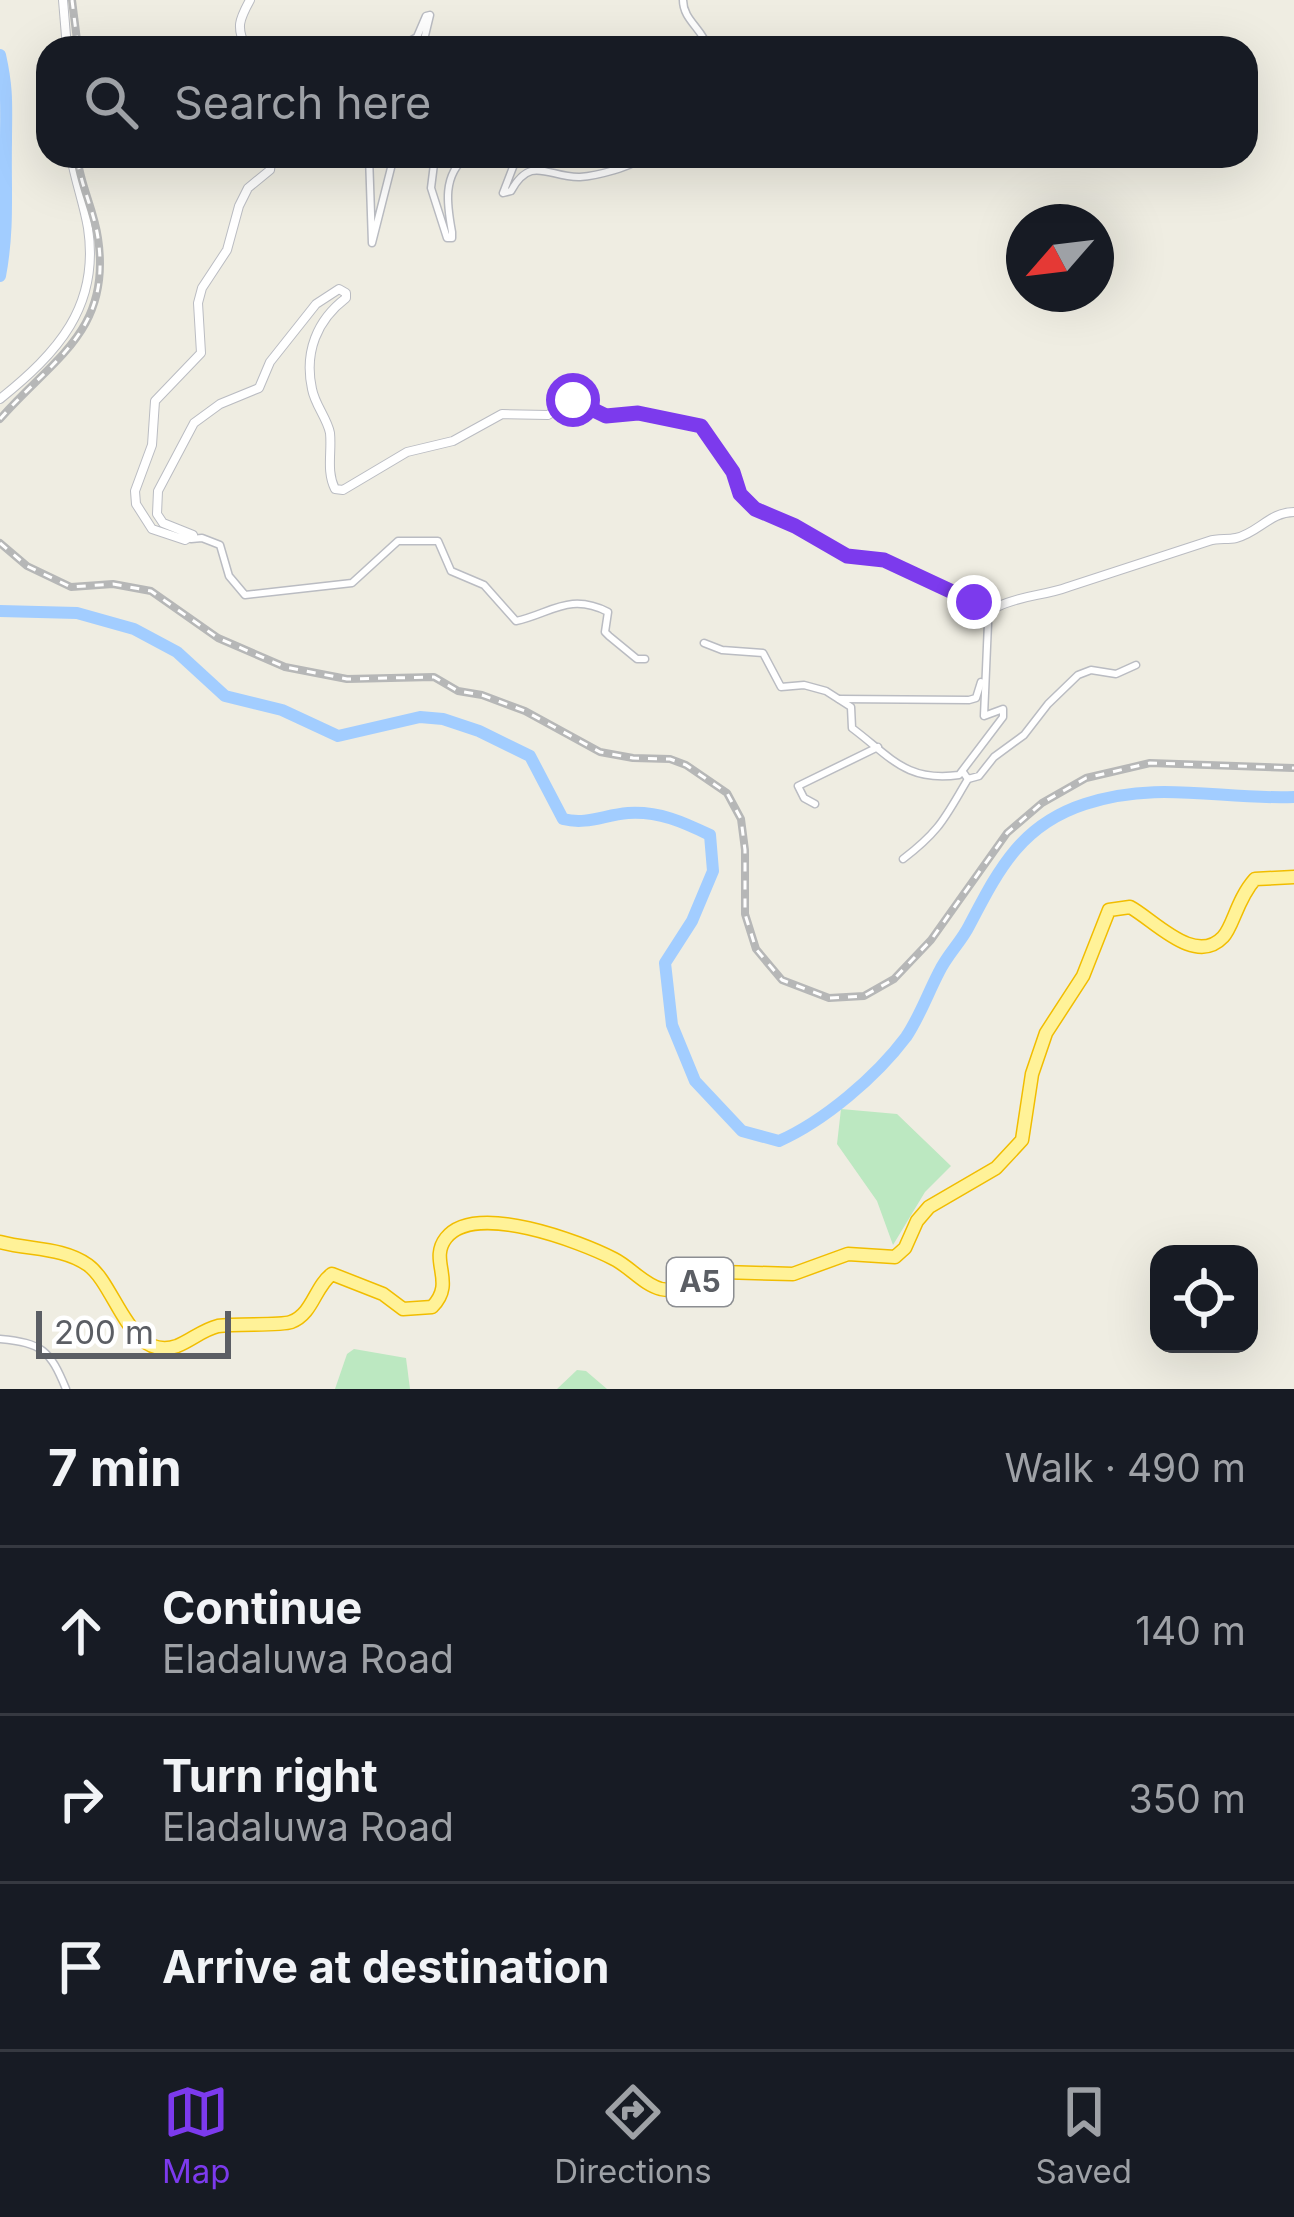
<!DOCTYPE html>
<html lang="en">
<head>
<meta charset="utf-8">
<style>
	:root { --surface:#171b24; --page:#242831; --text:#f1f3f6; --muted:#9ea1a6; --line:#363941; --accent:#7c3aed }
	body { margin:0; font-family:Inter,sans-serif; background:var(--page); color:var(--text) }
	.controls { position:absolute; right:36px; bottom:36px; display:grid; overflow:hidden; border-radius:24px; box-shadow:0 12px 48px #0002 }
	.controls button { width:108px; height:108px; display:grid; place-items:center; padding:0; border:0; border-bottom:3px solid var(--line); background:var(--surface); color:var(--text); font:60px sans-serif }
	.compass { position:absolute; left:1006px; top:204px; width:108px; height:108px; border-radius:50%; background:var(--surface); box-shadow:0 12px 48px #0002; rotate:242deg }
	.scale { position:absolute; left:36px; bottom:30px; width:195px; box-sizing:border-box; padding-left:12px; border:6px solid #5b5e64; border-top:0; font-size:33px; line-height:42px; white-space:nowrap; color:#5b5e64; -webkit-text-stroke:9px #fff; paint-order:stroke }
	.stop { position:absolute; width:36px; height:36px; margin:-27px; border:9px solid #7c3aed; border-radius:50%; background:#fff }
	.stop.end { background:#7c3aed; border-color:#fff; box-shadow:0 3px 12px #0008 }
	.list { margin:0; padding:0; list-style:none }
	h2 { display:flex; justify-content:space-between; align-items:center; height:156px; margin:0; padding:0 48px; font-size:51px }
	h2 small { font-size:39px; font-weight:400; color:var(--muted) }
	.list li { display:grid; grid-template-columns:78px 1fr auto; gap:36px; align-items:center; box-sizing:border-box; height:168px; padding:0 48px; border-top:3px solid var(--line) }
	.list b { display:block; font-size:45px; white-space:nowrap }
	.list p { margin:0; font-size:39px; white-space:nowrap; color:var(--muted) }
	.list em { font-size:39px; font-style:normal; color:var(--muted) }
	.icon { flex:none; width:66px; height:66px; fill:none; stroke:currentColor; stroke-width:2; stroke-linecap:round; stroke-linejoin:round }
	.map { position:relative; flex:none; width:1294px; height:1389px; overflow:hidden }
	.search { position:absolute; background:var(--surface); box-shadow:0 12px 48px #0002; left:36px; right:36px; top:36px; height:132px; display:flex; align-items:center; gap:30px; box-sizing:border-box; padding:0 42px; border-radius:36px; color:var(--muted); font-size:45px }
	.sheet { height:660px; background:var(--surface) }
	nav { display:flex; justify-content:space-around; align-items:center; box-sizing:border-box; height:168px; border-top:3px solid var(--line); background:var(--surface); font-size:33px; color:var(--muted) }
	nav a { display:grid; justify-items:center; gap:6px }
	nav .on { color:var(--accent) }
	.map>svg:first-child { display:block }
	.green { fill:#bce8c1 }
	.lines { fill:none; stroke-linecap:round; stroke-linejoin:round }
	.river { stroke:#a2cdff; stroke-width:12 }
	.minor-casing { stroke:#babcc2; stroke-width:9 }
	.tertiary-casing { stroke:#babcc2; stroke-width:10 }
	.trunk-casing { stroke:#f1bd00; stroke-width:15 }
	.minor { stroke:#fff; stroke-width:6 }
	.tertiary { stroke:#fff; stroke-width:8 }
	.trunk { stroke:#fff298; stroke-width:12 }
	.rail-casing { stroke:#b6b7b7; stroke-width:8 }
	.rail { stroke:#fff; stroke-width:3; stroke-dasharray:9; stroke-linecap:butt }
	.route { stroke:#7c3aed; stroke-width:15 }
	.labels { text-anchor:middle; stroke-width:12; stroke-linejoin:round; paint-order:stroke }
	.shield { fill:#fff; stroke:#8c8e92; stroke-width:3 }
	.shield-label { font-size:30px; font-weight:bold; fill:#5b5e64 }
</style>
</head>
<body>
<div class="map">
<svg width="1294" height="1389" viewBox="0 0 1294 1389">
	<rect width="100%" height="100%" fill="#efede2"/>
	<!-- green -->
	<g class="green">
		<polygon points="841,1109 897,1114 951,1166 925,1192 893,1245 877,1201 837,1144"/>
		<polygon points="354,1349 406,1358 410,1389 335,1389 347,1354"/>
		<polygon points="577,1370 586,1371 607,1389 557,1389"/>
	</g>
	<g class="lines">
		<!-- river -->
		<g class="river">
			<path d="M0,55c8,36 6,51 6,86 -1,48 3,87 -6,135"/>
			<path d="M0,611l77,2 57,16 43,23 48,44 57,14 56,26 82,-19 23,2 36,12 51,25 33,63c24,6 41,-4 65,-6 31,-2 55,9 82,22l3,36 -21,50 -27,42 7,62 23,56 47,50 37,10c45,-20 97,-64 127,-104 13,-19 22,-44 33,-65 8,-17 22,-30 30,-46 29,-55 51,-101 116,-122 74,-24 135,-4 209,-7"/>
		</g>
		<defs>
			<g id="minor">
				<path d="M683,0c0,20 20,29 25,48"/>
				<polyline points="398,48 417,37 426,16 430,15 422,48"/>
				<polyline points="369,156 372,243 394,156"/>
				<path d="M435,156l-4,32 16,50h5v-6c-5,-27 -10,-57 15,-76"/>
				<path d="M529,156l-14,6 -12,31 8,-2c20,-37 38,-13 69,-14 15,-1 54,-10 63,-21"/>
				<path d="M191,539l11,-1 18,7 9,31 16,19 107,-12 46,-42h40l13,30 33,14 32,36c34,-7 53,-29 92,-9l-3,20 4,4 28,23h8"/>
				<path d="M704,643l18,7 41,3 18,34 23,-2 22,6 25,16 1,21c40,30 54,54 107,47l44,-58v-8l-19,7 4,-93 -4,-13 -7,-6"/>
				<polyline points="839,699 969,700 976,698 981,682"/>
				<polyline points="963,772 968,779 979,776 994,757 1024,735 1048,704 1078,675 1091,670 1116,674 1136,665"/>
				<polyline points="815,804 804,798 798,786 878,747"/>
				<path d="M903,859c38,-29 42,-42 65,-80"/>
				<path d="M0,1339c42,4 50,11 66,50"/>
			</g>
			<g id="tertiary">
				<polyline points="63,0 67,48"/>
				<path d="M246,48c-10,-21 -7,-28 4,-48"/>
				<path d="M272,156l-2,14 -22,18 -9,18 -12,44 -25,38 -4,15 3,50 -46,48 -3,44 -17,46 1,13 16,25 33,11 8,-5 -30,-12 -6,-9 1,-23 36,-68 26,-19 39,-16 11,-26 46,-58 23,-15 7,4v5c-29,22 -42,54 -34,91 3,16 15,29 18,44 2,19 -4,38 5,56l8,1 64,-38 46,-11 49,-27 46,1 25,-15 33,17 31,-4 64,13 32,47 7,21 15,15 40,17 52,30 37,4 70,35 43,12c24,-12 47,-11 71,-20 47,-15 94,-31 141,-46 9,-3 18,-1 27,-3 22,-5 34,-26 58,-26"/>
				<path d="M0,399c57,-46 100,-92 88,-171 -4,-24 -13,-48 -17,-72"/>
			</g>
			<path id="trunk" d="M0,1242c29,8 63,5 88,23 28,20 42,98 89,81 15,-6 25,-16 41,-20 19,-3 62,0 73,-4 22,-8 24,-36 41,-48l51,20 20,15 29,-2c25,-25 -4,-46 14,-69 29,-37 135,4 168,21 16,8 30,26 47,30 26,5 38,-14 61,-17l71,2 55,-20 47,3 10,-9 12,-27 12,-14 67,-39 26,-28 10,-66 14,-41 37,-57 26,-66 21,-3c23,12 65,60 93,30 10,-10 14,-38 32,-58l39,-2"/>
		</defs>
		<!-- minor casing -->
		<use href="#minor" class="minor-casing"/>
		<!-- tertiary casing -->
		<use href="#tertiary" class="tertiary-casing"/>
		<!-- trunk casing -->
		<use href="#trunk" class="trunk-casing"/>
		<!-- minor -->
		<use href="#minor" class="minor"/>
		<!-- tertiary -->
		<use href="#tertiary" class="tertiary"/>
		<!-- trunk -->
		<use href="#trunk" class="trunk"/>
		<defs>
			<g id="rail">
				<polyline points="72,0 78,48"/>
				<path d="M0,419c52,-60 112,-87 98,-181 -4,-28 -18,-54 -21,-82"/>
				<polyline points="0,543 27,566 71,587 113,584 151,591 218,638 285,667 347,679 434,677 458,691 482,695 525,711 600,752 633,758 670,759 686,765 727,793 741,819 745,850 745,914 756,949 782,980 829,998 864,996 894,979 931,940 1007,833 1042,803 1086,778 1150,763 1294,768"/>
			</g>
		</defs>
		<!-- rail casing -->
		<use href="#rail" class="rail-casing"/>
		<!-- rail -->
		<use href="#rail" class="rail"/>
	</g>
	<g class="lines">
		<!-- route -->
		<polyline class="route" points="573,400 606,416 638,413 701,426 733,472 740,494 755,509 795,526 847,556 884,560 974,602"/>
	</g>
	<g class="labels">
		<!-- shield labels -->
		<rect class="shield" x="667" y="1258" width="66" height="48" rx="9"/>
		<g class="shield-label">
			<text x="700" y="1292">A5</text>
		</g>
	</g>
</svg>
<div class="controls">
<button><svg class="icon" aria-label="locate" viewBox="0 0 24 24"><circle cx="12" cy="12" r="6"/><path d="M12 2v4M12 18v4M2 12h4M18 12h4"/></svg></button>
</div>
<svg class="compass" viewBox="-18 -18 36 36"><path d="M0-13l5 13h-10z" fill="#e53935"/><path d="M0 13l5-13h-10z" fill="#9ea1a6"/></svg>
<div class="scale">200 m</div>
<div class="stop" style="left:573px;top:400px"></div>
<div class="stop end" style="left:974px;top:602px"></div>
<div class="search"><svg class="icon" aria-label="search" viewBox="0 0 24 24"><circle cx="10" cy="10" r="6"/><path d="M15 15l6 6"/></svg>Search here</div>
</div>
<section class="sheet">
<h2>7 min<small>Walk · 490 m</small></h2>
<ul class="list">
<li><svg class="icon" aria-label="ahead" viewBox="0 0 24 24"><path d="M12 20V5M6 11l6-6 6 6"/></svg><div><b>Continue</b><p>Eladaluwa Road</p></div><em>140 m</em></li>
<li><svg class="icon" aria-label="right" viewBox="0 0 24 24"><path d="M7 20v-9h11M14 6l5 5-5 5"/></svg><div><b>Turn right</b><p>Eladaluwa Road</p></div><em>350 m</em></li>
<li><svg class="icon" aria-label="arrive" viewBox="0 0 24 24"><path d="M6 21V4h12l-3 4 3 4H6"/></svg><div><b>Arrive at destination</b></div></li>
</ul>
</section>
<nav>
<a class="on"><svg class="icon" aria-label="map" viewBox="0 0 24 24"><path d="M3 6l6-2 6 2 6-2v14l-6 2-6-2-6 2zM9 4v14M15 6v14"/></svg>Map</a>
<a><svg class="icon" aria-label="directions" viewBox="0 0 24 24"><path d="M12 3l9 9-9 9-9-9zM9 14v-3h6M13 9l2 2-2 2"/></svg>Directions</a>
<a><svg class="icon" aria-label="saved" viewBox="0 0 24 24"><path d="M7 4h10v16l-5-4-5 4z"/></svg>Saved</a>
</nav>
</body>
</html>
